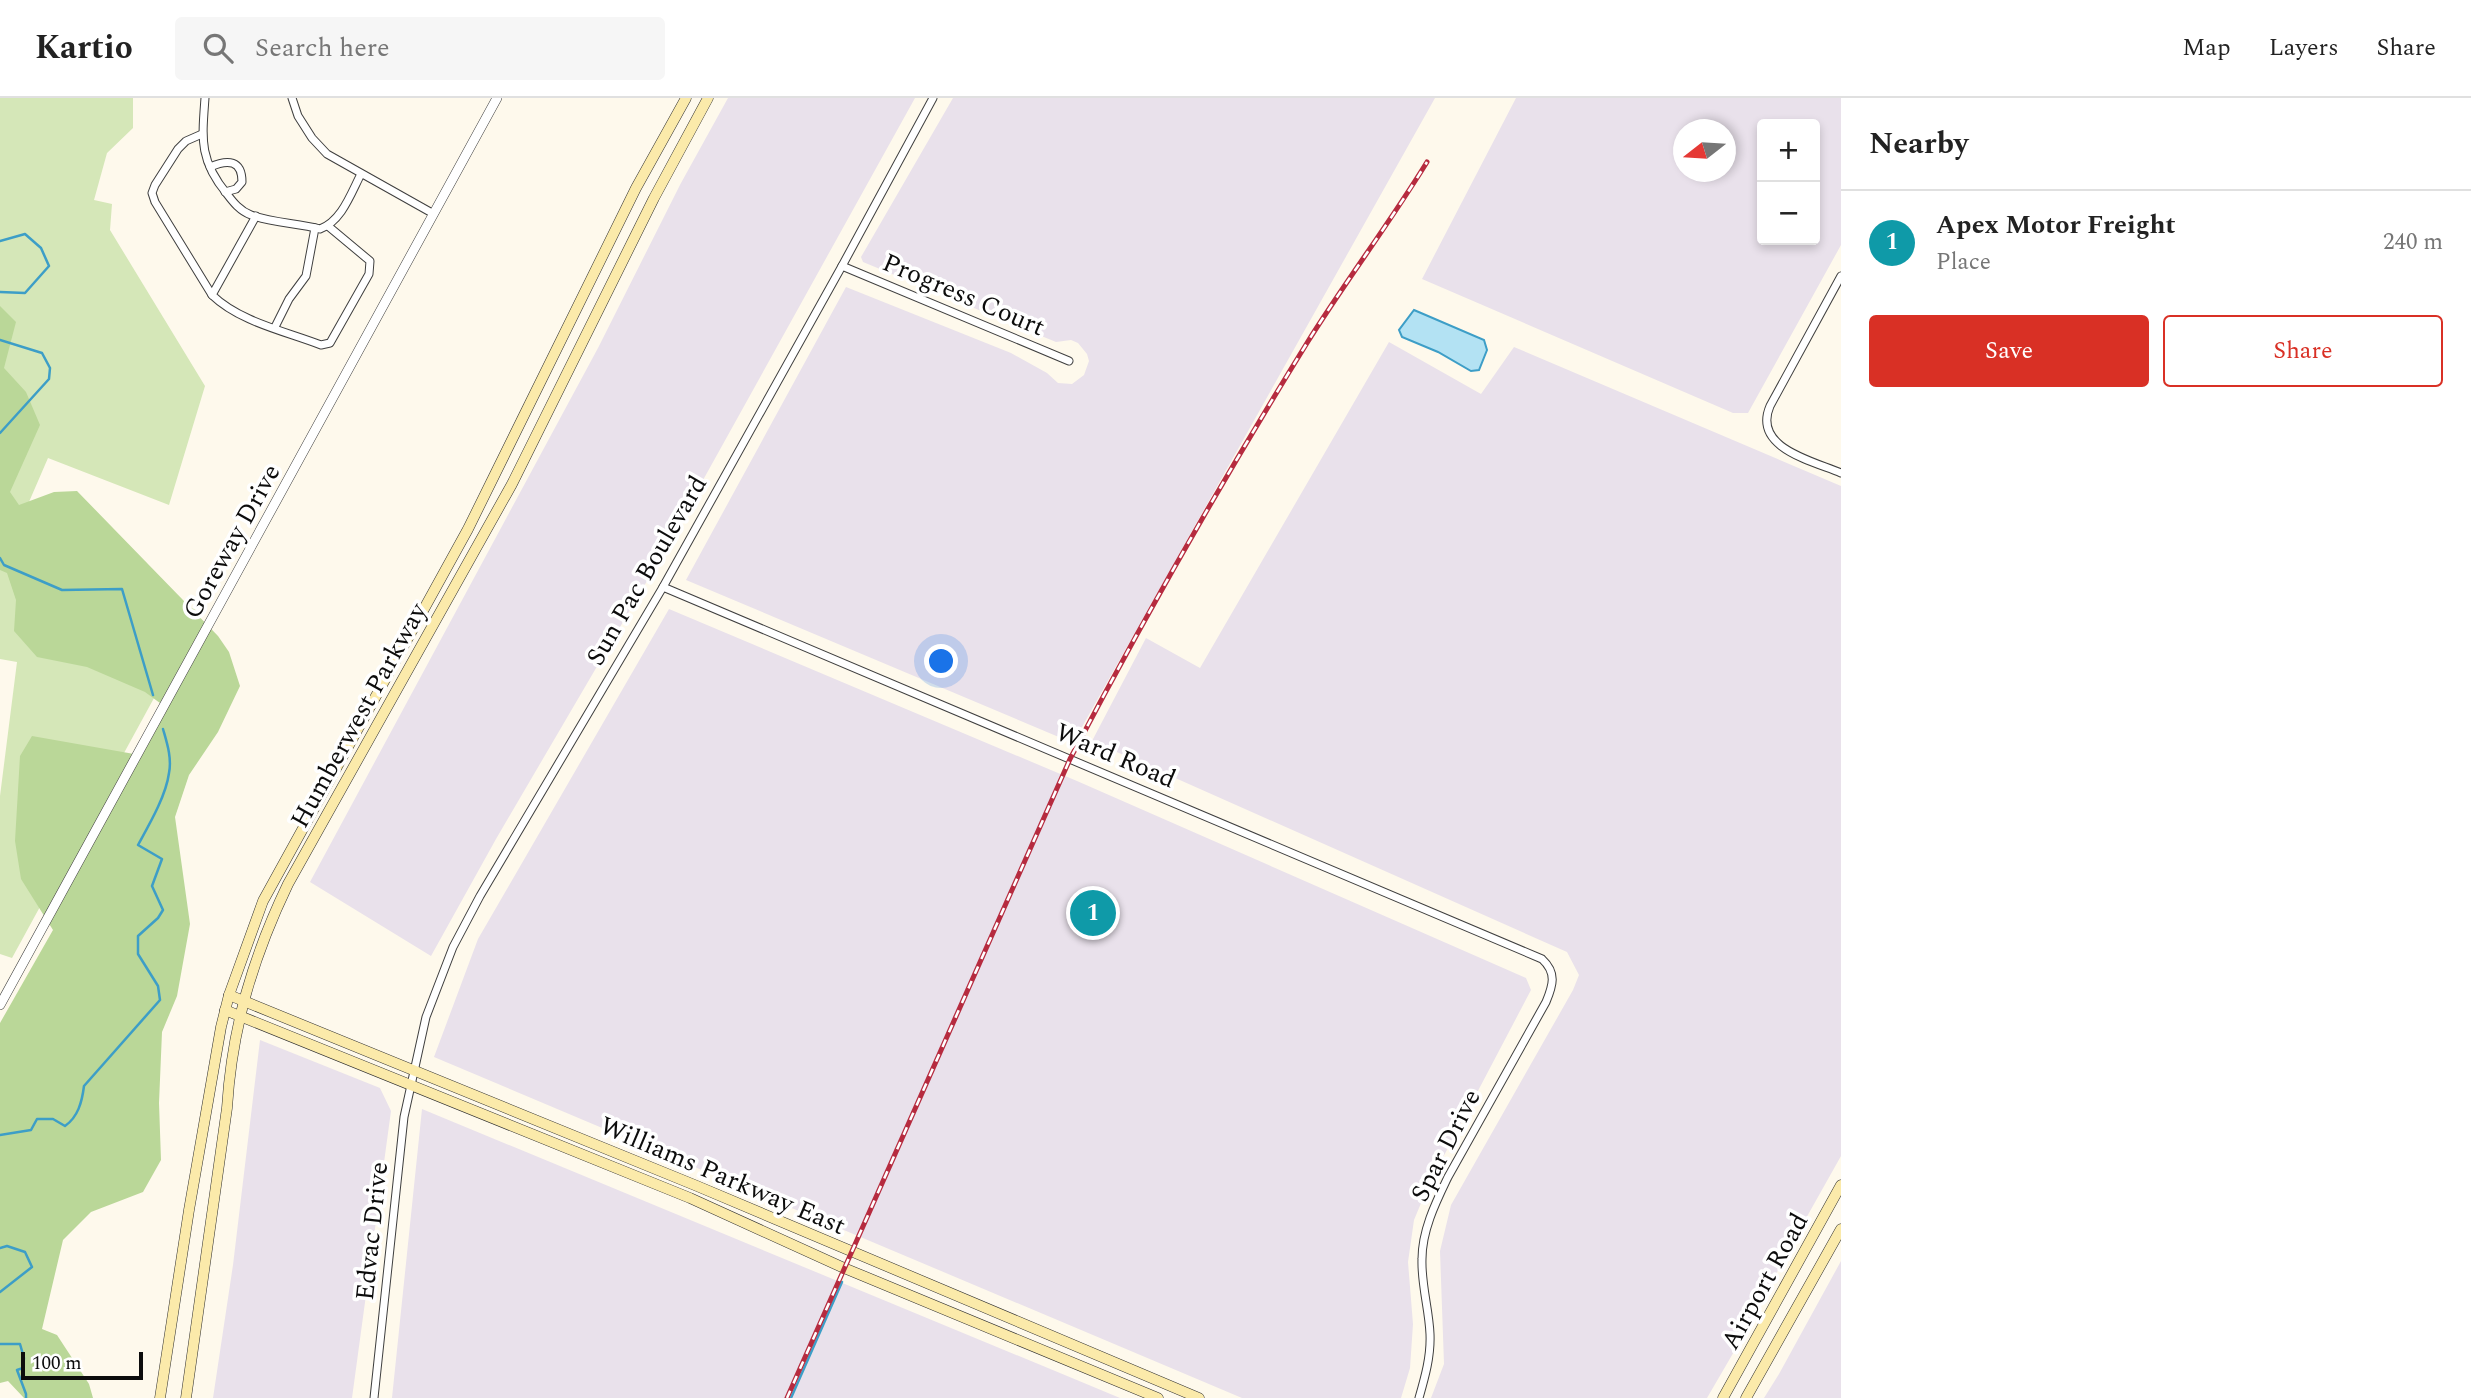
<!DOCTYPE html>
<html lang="en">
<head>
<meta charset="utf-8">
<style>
	:root { --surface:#fff; --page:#f6f6f6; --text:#222; --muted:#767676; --line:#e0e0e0; --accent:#d93025 }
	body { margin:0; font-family:Spectral,serif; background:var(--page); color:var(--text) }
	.controls { position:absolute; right:21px; top:21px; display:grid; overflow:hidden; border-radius:7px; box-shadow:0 4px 10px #0003 }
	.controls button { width:63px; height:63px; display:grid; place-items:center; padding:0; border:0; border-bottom:2px solid var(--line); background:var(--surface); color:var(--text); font:35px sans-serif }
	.compass { position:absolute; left:1673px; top:21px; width:63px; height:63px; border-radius:50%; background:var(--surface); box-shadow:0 4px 10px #0003; rotate:253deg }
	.scale { position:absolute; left:21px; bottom:18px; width:122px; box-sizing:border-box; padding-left:7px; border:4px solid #0c0c0c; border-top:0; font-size:19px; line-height:24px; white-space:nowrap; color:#0c0c0c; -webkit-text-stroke:5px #fff; paint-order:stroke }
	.you { position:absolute; left:942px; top:564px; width:24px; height:24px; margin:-18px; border:5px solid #fff; border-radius:50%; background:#1a73e8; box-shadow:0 0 0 10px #1a73e833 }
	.badge { display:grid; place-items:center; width:46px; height:46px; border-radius:50%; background:var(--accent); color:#fff; font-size:23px; font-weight:700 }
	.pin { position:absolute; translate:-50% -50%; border:4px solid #fff; box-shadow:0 2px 7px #0006 }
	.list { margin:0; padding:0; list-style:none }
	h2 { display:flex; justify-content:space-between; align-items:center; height:91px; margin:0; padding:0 28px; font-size:30px }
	h2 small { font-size:23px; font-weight:400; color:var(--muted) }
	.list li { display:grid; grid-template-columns:46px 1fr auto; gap:21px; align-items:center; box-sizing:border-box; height:105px; padding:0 28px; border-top:2px solid var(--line) }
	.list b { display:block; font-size:26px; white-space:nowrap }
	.list p { margin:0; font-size:23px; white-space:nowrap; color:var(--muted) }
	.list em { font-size:23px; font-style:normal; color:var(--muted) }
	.actions { display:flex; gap:14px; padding:21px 28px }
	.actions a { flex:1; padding:16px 0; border:2px solid var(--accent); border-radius:7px; text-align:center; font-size:24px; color:var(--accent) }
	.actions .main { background:var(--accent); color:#fff }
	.icon { flex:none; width:38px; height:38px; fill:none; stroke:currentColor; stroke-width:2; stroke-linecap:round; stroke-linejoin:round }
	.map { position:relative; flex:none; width:1841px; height:1300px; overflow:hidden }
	header { display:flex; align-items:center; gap:42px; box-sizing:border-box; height:98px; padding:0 35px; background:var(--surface); border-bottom:2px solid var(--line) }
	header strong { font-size:33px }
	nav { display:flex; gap:38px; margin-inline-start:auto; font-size:24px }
	.search { width:490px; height:63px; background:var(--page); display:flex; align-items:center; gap:18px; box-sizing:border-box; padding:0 24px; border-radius:7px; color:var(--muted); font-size:26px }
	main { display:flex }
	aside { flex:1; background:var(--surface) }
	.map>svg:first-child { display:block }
	.industrial { fill:#e9e1eb; fill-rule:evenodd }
	.green { fill:#d5e7b8 }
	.forest { fill:#bad798 }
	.water { fill:#b3e2f3; stroke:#3d9ec7; stroke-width:2 }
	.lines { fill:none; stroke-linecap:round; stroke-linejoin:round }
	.stream { stroke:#3d9ec7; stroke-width:2.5 }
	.minor-casing { stroke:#3f3f3f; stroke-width:9 }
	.tertiary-casing { stroke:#3f3f3f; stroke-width:10 }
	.secondary-casing { stroke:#2e2e2e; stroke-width:11 }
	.minor { stroke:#fff; stroke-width:7 }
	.tertiary { stroke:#fff; stroke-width:9 }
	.secondary { stroke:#fbeaaa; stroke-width:10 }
	.rail-casing { stroke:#b62b3f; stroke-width:5 }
	.rail { stroke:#fff; stroke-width:2.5; stroke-dasharray:8; stroke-linecap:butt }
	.labels { text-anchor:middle; stroke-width:7; stroke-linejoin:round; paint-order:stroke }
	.street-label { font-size:26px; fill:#0c0c0c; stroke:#fff }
</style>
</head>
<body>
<header>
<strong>Kartio</strong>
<div class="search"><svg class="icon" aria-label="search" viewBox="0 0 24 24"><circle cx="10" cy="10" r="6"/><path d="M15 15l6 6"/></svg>Search here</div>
<nav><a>Map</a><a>Layers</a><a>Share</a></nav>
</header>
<main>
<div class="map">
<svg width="1841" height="1300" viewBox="0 0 1841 1300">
	<rect width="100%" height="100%" fill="#fef9ec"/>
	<!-- industrial -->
	<g class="industrial">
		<polygon points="728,0 915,0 647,483 496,741 431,858 310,784 598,250 681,85"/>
		<polygon points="953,0 1435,0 1073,645 686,482 846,189 1011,255 1047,275 1058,285 1072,286 1084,277 1089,263 1087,256 1078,245 1071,242 1056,244 863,164 861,159"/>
		<path d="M1516,0h325v147l-93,168h-15l-311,-134zM1762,26h53v116h-53zM1684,32h42v42h-42z"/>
		<polygon points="1389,244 1481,296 1514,249 1841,388 1841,1058 1782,1163 1767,1197 1707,1300 1431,1300 1444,1266 1440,1153 1451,1107 1573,892 1579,877 1567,854 1092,643 1146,540 1200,570"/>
		<polygon points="669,511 1077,683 1526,880 1531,892 1429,1086 1414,1122 1408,1164 1413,1226 1410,1270 1401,1300 1242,1300 434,959 478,841"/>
		<polygon points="260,942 380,990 391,1013 352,1300 213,1300 233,1167"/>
		<polygon points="422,1011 1072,1280 1120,1300 392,1300"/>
		<polygon points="1841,1163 1841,1300 1764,1300 1779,1276"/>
	</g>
	<!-- green -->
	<polygon class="green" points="0,0 133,0 133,30 107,55 94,102 112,106 110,132 205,288 169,407 48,360 16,434 201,514 12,860 0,856 0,698 17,564 0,561"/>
	<!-- forest -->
	<polygon class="forest" points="0,208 16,224 4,270 26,294 40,327 10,394 19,407 54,394 77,393 218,538 229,554 240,588 218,634 189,677 175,719 190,826 177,898 162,934 159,1005 161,1062 143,1094 91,1114 63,1142 42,1231 57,1237 89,1286 93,1300 24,1300 8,1283 0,1285 0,925 53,832 21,781 15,743 20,658 32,638 134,656 164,608 145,594 87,569 37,559 14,533 16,502 7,475 0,472"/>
	<!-- water -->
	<polygon class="water" points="1414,212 1484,242 1487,252 1479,272 1471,273 1438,254 1402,239 1399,232"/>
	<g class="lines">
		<!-- stream -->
		<g class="stream">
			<polyline points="0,143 25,136 41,150 49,168 25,195 0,194"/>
			<polyline points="0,242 42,255 50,270 49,281 0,335"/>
			<polyline points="0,460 4,467 62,492 122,491 153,597"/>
			<path d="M0,1037l31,-5 6,-11h16l12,7c13,-9 17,-24 19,-40l76,-86 -2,-14 -20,-32v-18l20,-18 5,-8 -11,-24 10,-27 -24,-14c11,-20 28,-49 31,-72 3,-15 -2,-30 -6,-44"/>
			<polyline points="0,1150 7,1148 25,1154 32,1169 0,1194"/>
			<polyline points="0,1246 20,1246 24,1260 23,1270 17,1272 26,1296 26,1300"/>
			<polyline points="791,1300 842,1184"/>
		</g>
		<defs>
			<g id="minor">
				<path d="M205,0c-3,41 -6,62 22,96 6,8 13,17 24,21 21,8 47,8 69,14 22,-8 31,-36 41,-55"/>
				<polyline points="292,0 298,18 312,40 327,56 432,115"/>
				<polyline points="202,36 186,43 178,51 155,87 152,95 155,104 212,197"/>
				<path d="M210,69c18,-8 32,-7 32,15l-6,7 -11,3"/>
				<path d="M256,118l-44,79c28,27 73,36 109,50l9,-2 39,-69 1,-13 -42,-35"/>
				<polyline points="842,168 1069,263"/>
				<path d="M1841,178l-71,130c-18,42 43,55 71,67"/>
				<polyline points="275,229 289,201 306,178 315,130"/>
				<path d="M663,489l879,372c15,14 11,26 4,43l-98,175c-12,25 -26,53 -26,82 -1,25 7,50 8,75 1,22 -5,43 -11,64"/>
				<polyline points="374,1300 404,1019 426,919 453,849 480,798 663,489 842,168 933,0"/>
			</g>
			<polyline id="tertiary" points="0,907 497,0"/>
			<g id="secondary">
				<polyline points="229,897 697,1088 1199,1300"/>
				<polyline points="225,912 690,1100 844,1170 1158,1300"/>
				<polyline points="160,1300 189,1112 221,929 229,897 263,803 468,431 636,90 686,0"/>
				<path d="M186,1300l41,-290c5,-81 26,-151 61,-224l224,-400 142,-286 54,-100"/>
				<polyline points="1723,1300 1841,1087"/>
				<polyline points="1746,1300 1841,1131"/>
			</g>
		</defs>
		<!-- minor casing -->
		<use href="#minor" class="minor-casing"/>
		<!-- tertiary casing -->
		<use href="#tertiary" class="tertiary-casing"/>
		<!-- secondary casing -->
		<use href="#secondary" class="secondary-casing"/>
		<!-- minor -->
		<use href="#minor" class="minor"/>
		<!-- tertiary -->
		<use href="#tertiary" class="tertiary"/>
		<!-- secondary -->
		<use href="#secondary" class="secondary"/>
		<defs>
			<path id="rail" d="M787,1300l283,-639c74,-141 153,-280 237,-416 38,-61 82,-119 120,-181"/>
		</defs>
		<!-- rail casing -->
		<use href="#rail" class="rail-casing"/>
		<!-- rail -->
		<use href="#rail" class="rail"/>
	</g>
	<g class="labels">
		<!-- street labels -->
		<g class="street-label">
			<text transform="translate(964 196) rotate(23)" y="9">Progress Court</text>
			<text transform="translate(231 443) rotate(-61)" y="9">Goreway Drive</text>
			<text transform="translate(646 472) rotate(-60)" y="9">Sun Pac Boulevard</text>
			<text transform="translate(358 617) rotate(-61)" y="9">Humberwest Parkway</text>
			<text transform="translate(1116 657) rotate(23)" y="9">Ward Road</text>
			<text transform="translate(1445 1047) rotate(-63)" y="9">Spar Drive</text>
			<text transform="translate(723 1077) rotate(23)" y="9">Williams Parkway East</text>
			<text transform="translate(371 1133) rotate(-84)" y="9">Edvac Drive</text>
			<text transform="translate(1764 1183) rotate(-61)" y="9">Airport Road</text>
		</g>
	</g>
</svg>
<div class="controls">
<button>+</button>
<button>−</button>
</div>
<svg class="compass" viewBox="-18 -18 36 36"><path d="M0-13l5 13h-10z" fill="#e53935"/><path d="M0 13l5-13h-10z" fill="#767676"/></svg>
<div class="scale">100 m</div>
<div class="you"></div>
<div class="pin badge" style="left:1093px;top:815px;background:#0f9aa8">1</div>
</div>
<aside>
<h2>Nearby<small></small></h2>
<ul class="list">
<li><span class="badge" style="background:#0f9aa8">1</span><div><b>Apex Motor Freight</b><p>Place</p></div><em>240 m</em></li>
</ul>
<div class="actions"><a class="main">Save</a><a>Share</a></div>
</aside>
</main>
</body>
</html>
